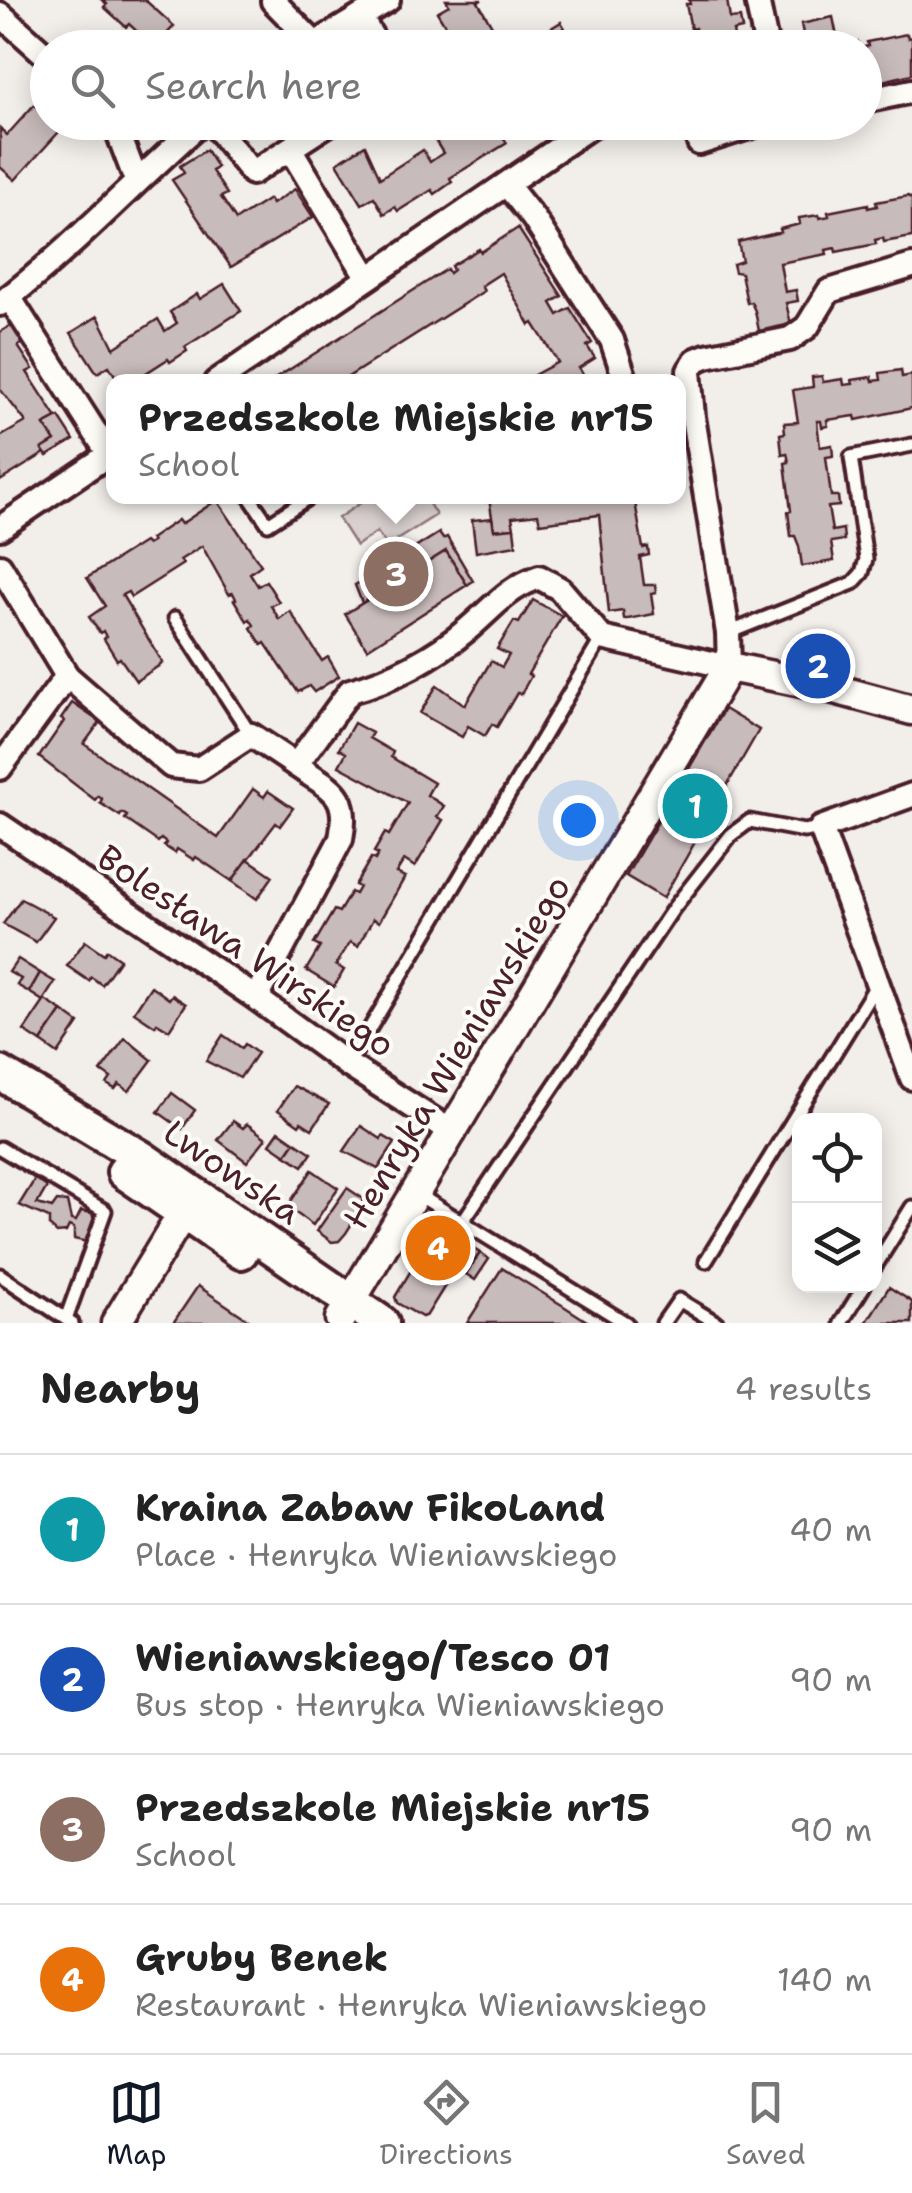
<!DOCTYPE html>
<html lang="en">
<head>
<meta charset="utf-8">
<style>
	:root { --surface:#fff; --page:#f6f6f6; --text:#222; --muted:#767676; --line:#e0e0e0; --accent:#111827 }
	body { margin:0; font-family:"Shantell Sans",sans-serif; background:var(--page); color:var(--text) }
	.controls { position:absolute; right:30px; bottom:30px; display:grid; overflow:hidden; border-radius:20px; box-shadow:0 5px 25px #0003 }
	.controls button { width:90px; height:90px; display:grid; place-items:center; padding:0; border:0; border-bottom:2px solid var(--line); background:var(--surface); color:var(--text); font:50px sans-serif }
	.you { position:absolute; left:578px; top:820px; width:35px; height:35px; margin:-25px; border:8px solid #fff; border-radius:50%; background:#1a73e8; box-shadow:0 0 0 15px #1a73e833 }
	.badge { display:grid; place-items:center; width:65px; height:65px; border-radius:50%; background:var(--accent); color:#fff; font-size:32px; font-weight:700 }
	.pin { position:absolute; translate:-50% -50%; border:5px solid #fff; box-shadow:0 2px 10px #0006 }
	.popup { position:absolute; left:106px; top:374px; width:580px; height:130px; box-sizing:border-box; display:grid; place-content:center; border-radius:20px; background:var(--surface); filter:drop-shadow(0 2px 8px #0005); font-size:32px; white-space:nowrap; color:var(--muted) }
	.popup b { font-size:38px; color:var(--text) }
	.popup::after { content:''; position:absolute; left:50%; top:100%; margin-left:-20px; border:20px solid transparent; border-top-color:var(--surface) }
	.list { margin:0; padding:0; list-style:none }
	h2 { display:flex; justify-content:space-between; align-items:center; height:130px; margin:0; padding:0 40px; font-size:42px }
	h2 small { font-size:32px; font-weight:400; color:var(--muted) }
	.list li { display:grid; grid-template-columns:65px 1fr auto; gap:30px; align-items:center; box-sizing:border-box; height:150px; padding:0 40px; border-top:2px solid var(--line) }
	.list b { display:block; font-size:38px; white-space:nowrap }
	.list p { margin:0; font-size:32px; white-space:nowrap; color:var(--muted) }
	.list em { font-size:32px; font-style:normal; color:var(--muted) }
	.icon { flex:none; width:55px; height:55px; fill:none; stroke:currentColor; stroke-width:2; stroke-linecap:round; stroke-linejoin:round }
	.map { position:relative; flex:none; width:912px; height:1323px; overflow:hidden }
	.search { position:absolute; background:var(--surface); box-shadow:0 5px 25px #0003; left:30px; right:30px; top:30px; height:110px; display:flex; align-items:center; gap:25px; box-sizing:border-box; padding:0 35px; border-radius:55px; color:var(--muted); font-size:38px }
	.sheet { height:730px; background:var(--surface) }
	nav { display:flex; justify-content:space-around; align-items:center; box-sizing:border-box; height:140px; border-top:2px solid var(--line); background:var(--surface); font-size:28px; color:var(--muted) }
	nav a { display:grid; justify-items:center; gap:5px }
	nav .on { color:var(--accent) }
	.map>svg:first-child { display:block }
	.green { fill:#d9d0cf; stroke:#92787d; stroke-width:2.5 }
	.building { fill:#c8bbbb; stroke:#4a1f2b; stroke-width:2.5 }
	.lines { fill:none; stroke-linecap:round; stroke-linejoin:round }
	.service-casing { stroke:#4a1f2b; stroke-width:19 }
	.minor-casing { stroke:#4a1f2b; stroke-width:30 }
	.tertiary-casing { stroke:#4a1f2b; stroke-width:35 }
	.secondary-casing { stroke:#4a1f2b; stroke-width:40 }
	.service { stroke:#fdfcf7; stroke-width:11 }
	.minor { stroke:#fdfcf7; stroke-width:22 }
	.tertiary { stroke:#fdfcf7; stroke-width:28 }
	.secondary { stroke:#fdfcf7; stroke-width:32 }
	.labels { text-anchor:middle; stroke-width:8; stroke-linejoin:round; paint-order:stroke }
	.street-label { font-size:35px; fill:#4a1f2b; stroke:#fdfcf7 }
</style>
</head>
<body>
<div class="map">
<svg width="912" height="1323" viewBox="0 0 912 1323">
	<rect width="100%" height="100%" fill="#f2efeb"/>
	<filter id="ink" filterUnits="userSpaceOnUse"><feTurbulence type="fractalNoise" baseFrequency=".01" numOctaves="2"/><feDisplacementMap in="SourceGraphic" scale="20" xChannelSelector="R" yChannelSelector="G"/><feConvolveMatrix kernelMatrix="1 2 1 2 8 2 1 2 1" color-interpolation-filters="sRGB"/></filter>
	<g filter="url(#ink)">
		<!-- green -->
		<polygon class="green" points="371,496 425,497 436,515 387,546 377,532 356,546 338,518"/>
		<!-- building -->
		<g class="building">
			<polygon points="102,0 145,0 174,26 165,36 178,48 134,48 143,37 129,24 126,27 104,7 107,4"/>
			<polygon points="446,0 482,0 478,2 492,26 487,29 499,48 459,48 437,12 449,5"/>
			<polygon points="689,0 727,0 730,19 740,18 742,29 733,31 736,48 697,48 695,28 691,29 686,4 690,4"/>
			<polygon points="833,17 839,46 858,42 860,48 806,48 801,24"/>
			<polygon points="561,22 577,48 508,48 534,31 538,36"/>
			<polygon points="907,34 908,38 912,37 912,74 866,85 864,48 861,48 868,46 867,42"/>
			<polygon points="48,98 48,122 68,122 15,180 0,167 0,128 7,135 34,105 38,108"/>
			<polygon points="467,122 473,125 494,122 507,143 450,178 452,182 435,194 432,190 398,211 395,207 384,214 374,197 362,204 337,163 365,145 380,178 423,150 430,162 443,153 436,142"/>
			<polygon points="206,150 217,167 212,171 227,194 221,197 236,220 269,199 272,204 295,189 313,217 231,267 172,180 184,173 180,166"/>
			<polygon points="908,196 912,199 912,237 884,242 883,238 875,240 876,244 836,252 835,248 826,250 827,254 780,263 785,292 796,290 798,301 786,303 791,324 759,331 755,311 751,302 747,303 741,273 735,272 733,264 742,261 738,242 781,232 780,229 800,224 799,218 819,215 820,218 829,216 828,212 868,204 868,208 877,206 876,202"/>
			<polygon points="518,228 562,296 551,303 558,315 570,308 592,343 587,346 595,358 579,368 586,380 521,382 558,362 533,323 530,325 501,273 481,286 484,291 340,382 270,382 447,269 449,273 453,270 451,266 479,249 481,252"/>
			<polygon points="224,284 241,311 185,347 187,351 170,362 168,359 135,380 131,374 119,382 109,366 97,373 71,333 98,316 114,348 158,319 165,331 177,323 170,312 197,294 200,299"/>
			<polygon points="12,325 24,343 18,346 33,369 27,372 57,418 44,425 55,441 42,449 45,453 0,481 0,437 26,422 0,389 0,332"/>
			<polygon points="901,370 902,377 912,375 912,408 856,420 855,416 827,420 828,426 822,427 821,421 817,421 820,447 832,445 833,456 826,457 831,496 838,496 839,506 828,507 832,531 843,529 844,540 831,542 834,561 802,566 799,546 795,536 791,536 788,512 791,511 785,463 789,462 787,453 782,454 780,434 785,433 784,423 798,422 793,390 813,387 812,377 822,376 823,382 843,379 844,385 853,384 852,380 872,377 873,381 881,380 880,373"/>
			<polygon points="59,417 74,440 47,456 42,449 55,441 44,425"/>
			<polygon points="634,496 643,548 648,547 649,555 640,557 644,585 655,585 656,593 651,594 654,614 628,619 624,619 623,611 609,613 599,515 540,523 538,514 512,517 514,528 494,530 489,498"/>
			<polygon points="217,500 261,565 250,573 258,586 266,581 279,602 271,606 279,619 290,611 322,661 328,657 339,676 314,692 309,686 298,692 265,643 262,645 251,628 254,625 250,619 247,621 234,600 236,599 233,593 229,594 202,546 180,560 183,564 131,597 128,592 122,595 163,663 136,681 120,658 117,660 104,639 106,637 103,631 100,633 89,617 105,606 87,578 144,542 147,545 152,542 150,539 178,520 181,524"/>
			<polygon points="492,518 494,530 514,528 516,545 476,552 472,520"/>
			<polygon points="439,533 443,539 447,537 473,581 467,585 446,551 403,578 397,568 399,566 396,560"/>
			<polygon points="446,551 467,585 367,649 345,614"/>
			<polygon points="382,569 395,583 362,603 355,585"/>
			<polygon points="533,600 562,616 528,674 531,676 521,694 517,693 497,727 492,724 485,736 468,726 462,737 420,713 437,685 465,705 491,661 502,667 509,655 497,649 514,621 519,623"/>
			<polygon points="72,703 100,722 84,744 218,838 253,789 264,797 268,791 293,808 280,826 276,823 232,881 196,857 194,860 177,849 175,853 164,846 166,843 161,839 158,842 125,819 127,816 122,813 120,816 100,803 102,799 98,796 95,800 39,757 64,721 61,719"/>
			<polygon points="724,709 759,730 717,803 726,808 719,820 711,814 663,898 626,876"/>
			<polygon points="354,723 372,733 369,738 393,752 391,757 434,783 427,795 444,806 437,817 443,820 415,867 404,860 396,873 405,877 379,922 373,919 358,946 350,942 336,965 344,970 334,987 306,970 320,947 314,944 334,910 339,912 351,892 355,894 359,887 355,885 371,858 375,860 378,854 374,852 385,833 389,835 408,803 339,766 346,753 339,749"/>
			<polygon points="248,859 273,876 257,899 232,881"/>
			<polygon points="21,899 54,917 36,942 3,924"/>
			<polygon points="85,941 104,954 107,950 120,959 102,985 91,977 89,981 67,966"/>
			<polygon points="18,959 40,973 29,992 17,985 21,979 9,972"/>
			<polygon points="40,973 55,982 43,1001 29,992"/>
			<polygon points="151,986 169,999 172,995 186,1004 169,1030 157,1023 155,1026 134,1012"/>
			<polygon points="45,1000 62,1011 41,1042 24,1031"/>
			<polygon points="62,1011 79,1023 58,1054 41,1042"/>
			<polygon points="223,1035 242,1048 245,1044 257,1053 240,1078 206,1061"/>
			<polygon points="125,1038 152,1060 129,1091 119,1084 115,1089 107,1084 111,1078 101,1071"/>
			<polygon points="294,1086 329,1104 312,1129 301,1122 299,1125 278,1110"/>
			<polygon points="172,1093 195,1110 182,1129 158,1112"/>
			<polygon points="233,1121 243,1128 247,1124 266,1138 247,1162 218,1140"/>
			<polygon points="361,1126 381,1139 383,1136 395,1143 378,1169 344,1151"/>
			<polygon points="279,1131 295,1142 286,1155 270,1144"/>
			<polygon points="295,1142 312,1153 303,1166 286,1155"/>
			<polygon points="312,1170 338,1188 313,1225 287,1207"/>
			<polygon points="35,1179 47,1187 37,1204 52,1208 57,1201 67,1202 71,1220 76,1221 81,1211 92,1213 95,1224 87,1242 74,1239 74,1228 69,1226 66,1232 57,1233 49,1226 49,1218 19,1205"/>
			<polygon points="347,1188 362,1198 363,1206 346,1233 339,1241 332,1242 317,1231"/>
			<polygon points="437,1227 480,1253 466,1274 456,1268 427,1315 422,1317 397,1303 395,1297"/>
			<polygon points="480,1253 489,1259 475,1280 466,1274"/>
			<polygon points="502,1268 562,1305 590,1323 467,1323"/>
			<polygon points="198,1286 253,1323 173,1323"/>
			<polygon points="889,1287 912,1302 912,1323 866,1323"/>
		</g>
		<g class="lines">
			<defs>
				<g id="service">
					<polyline points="249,496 268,524 311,496"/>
					<polyline points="175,618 251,735"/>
					<polyline points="728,633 853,583 862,573 866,559 851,457 912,445"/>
					<polyline points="348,1065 602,638"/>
					<polyline points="0,1148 105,1211 66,1319"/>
					<polyline points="417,1194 626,1323"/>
					<polyline points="461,1224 673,909 731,835 750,821 804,831 821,828"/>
					<polyline points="706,1261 877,984"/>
					<polyline points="874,1268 912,1207"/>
					<polyline points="0,1275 72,1323"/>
					<polyline points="663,1323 679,1300 717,1323"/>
					<polyline points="841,1323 864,1286"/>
				</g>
				<g id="minor">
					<polyline points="757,0 767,48"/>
					<polyline points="273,1 315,44"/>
					<polyline points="0,14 48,57"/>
					<polyline points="360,17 388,0"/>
					<polyline points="308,48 360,17 379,48"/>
					<polyline points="864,101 912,91"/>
					<polyline points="114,122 136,180"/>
					<polyline points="212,122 252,173 331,122"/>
					<polyline points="699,143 765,122"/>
					<polyline points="291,150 368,278"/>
					<polyline points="507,185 534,219 612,340 626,382"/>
					<polyline points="9,297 109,454"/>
					<path d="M0,304c72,-55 134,-122 202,-182"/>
					<polyline points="216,382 597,122"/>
					<polyline points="0,528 114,451"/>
					<path d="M0,566l67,110 104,90 28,3 52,-34 45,30 54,-74c42,-11 85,-34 119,-63 26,-22 37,-39 70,-51l21,12 42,49 127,29 -1,-34 -35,-216 -4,-46 7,-11 10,-4 84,-17 17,-12 22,-36 83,-25"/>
					<polyline points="0,768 67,676"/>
					<polyline points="912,795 821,828 912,1078"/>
					<polyline points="0,825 256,998 348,1065 454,1133"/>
					<path d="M256,998l85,-159c9,-48 -10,-49 -45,-74"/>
				</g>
				<g id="tertiary">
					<polyline points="340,1319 729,667 831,688 912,710"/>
					<polyline points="116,1323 194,1195"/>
				</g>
				<g id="secondary">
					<polyline points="0,1073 142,1158 382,1323"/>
					<polyline points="124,1172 241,1252"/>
				</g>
			</defs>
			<!-- service casing -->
			<use href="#service" class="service-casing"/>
			<!-- minor casing -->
			<use href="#minor" class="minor-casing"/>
			<!-- tertiary casing -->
			<use href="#tertiary" class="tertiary-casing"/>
			<!-- secondary casing -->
			<use href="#secondary" class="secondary-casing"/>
			<!-- service -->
			<use href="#service" class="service"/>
			<!-- minor -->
			<use href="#minor" class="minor"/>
			<!-- tertiary -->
			<use href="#tertiary" class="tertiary"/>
			<!-- secondary -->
			<use href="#secondary" class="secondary"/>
		</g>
	</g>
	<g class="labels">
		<!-- street labels -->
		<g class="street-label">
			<text transform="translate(246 951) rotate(34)" y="12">Bolesława Wirskiego</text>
			<text transform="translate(457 1052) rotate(-59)" y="12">Henryka Wieniawskiego</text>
			<text transform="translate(232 1172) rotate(34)" y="12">Lwowska</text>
		</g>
	</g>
</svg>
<div class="controls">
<button><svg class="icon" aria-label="locate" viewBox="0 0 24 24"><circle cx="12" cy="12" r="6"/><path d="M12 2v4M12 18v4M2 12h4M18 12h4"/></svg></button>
<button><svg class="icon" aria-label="layers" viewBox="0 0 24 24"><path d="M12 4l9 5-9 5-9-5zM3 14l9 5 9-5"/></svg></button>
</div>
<div class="you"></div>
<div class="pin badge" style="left:695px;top:806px;background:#0f9aa8">1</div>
<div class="pin badge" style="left:818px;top:666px;background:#1a4fb4">2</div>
<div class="pin badge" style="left:396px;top:574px;background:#8d6e63">3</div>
<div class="popup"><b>Przedszkole Miejskie nr15</b>School</div>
<div class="pin badge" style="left:438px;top:1248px;background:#e8710a">4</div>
<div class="search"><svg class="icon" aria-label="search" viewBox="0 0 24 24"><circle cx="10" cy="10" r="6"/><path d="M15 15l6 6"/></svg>Search here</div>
</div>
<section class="sheet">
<h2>Nearby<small>4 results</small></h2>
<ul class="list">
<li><span class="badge" style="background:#0f9aa8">1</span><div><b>Kraina Zabaw FikoLand</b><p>Place · Henryka Wieniawskiego</p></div><em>40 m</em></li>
<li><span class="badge" style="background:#1a4fb4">2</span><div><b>Wieniawskiego/Tesco 01</b><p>Bus stop · Henryka Wieniawskiego</p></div><em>90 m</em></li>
<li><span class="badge" style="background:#8d6e63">3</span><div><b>Przedszkole Miejskie nr15</b><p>School</p></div><em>90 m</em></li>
<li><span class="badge" style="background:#e8710a">4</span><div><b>Gruby Benek</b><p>Restaurant · Henryka Wieniawskiego</p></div><em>140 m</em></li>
</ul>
</section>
<nav>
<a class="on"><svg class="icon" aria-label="map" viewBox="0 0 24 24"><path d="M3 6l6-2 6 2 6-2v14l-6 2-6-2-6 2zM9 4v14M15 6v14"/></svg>Map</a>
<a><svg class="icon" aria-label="directions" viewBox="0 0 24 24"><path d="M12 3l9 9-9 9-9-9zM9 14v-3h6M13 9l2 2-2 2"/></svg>Directions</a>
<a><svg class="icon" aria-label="saved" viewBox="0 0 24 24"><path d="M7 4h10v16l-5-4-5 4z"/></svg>Saved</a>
</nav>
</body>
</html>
